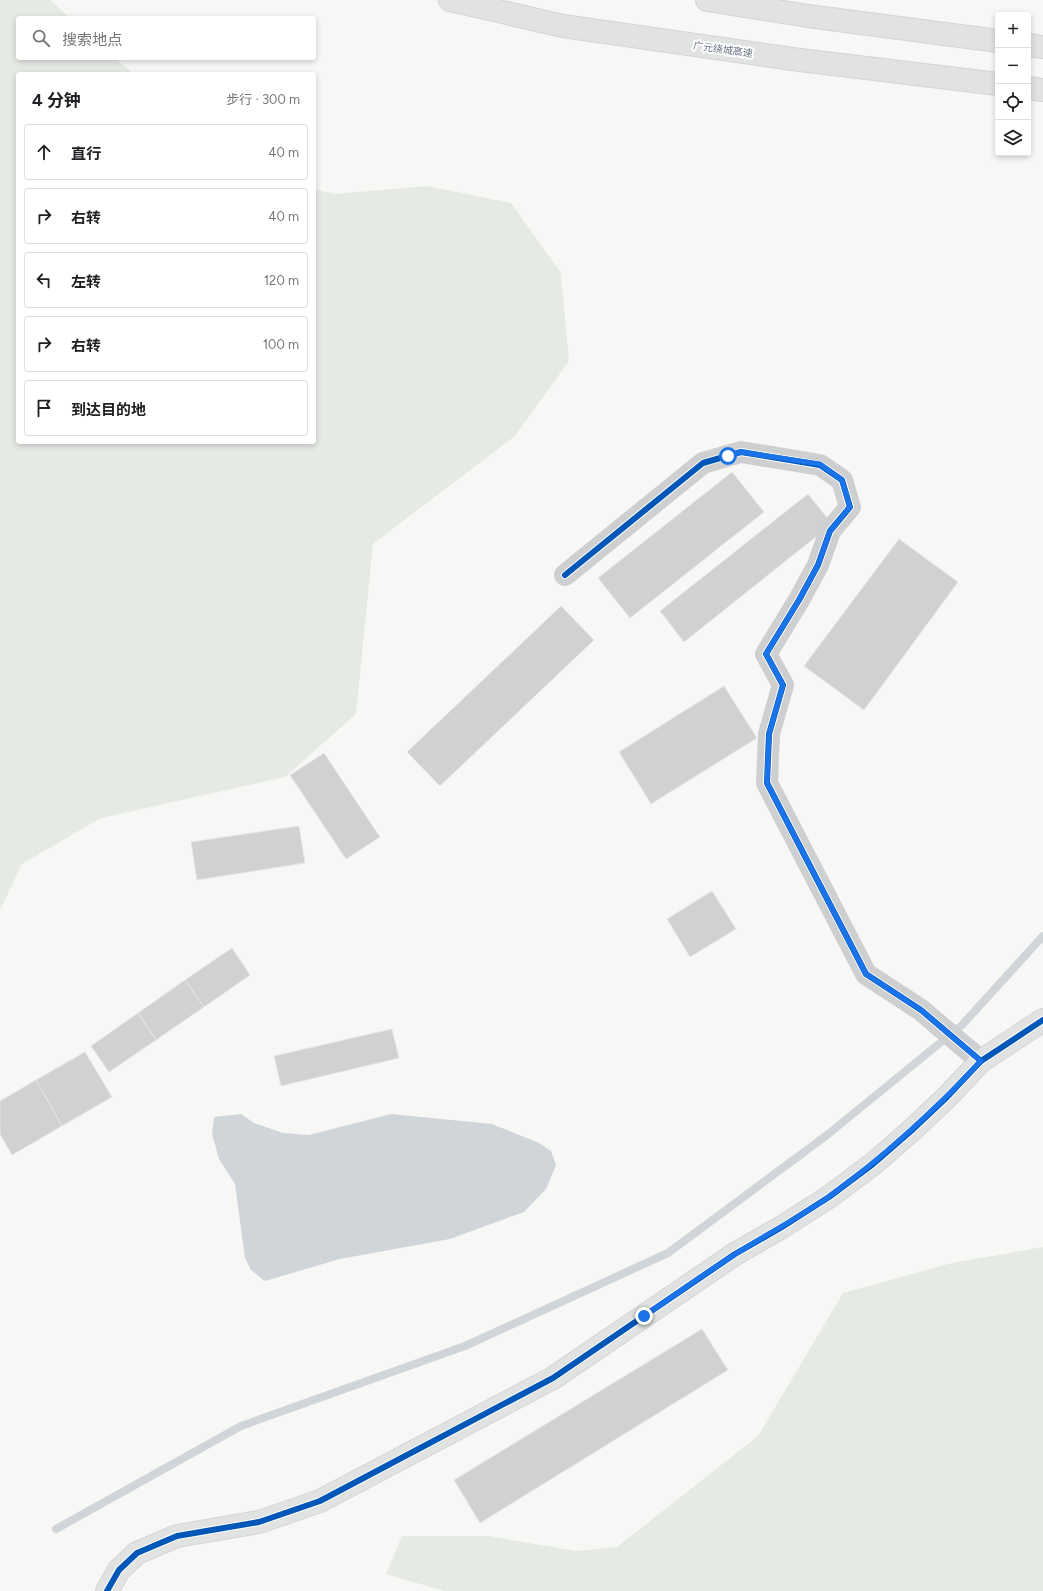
<!DOCTYPE html>
<html lang="zh">
<head>
<meta charset="utf-8">
<style>
	:root { --surface:#fff; --page:#f6f6f6; --text:#202124; --muted:#757577; --line:#e0e0e0 }
	body { margin:0; font-family:Figtree,"Noto Sans SC",sans-serif; background:var(--page); color:var(--text) }
	.controls { position:absolute; right:12px; top:12px; display:grid; overflow:hidden; border-radius:4px; box-shadow:0 2px 6px #0003 }
	.controls button { width:36px; height:36px; display:grid; place-items:center; padding:0; border:0; border-bottom:1px solid var(--line); background:var(--surface); color:var(--text); font:20px sans-serif }
	.stop { position:absolute; width:12px; height:12px; margin:-9px; border:3px solid #1a73e8; border-radius:50%; background:#fff }
	.stop.end { background:#1a73e8; border-color:#fff; box-shadow:0 1px 4px #0008 }
	.list { margin:0; padding:0; list-style:none }
	h2 { display:flex; justify-content:space-between; align-items:center; height:52px; margin:0; padding:0 16px; font-size:17px }
	h2 small { font-size:13px; font-weight:400; color:var(--muted) }
	.list li { display:grid; grid-template-columns:26px 1fr auto; gap:12px; align-items:center; box-sizing:border-box; height:56px; margin:0 8px 8px; padding:0 8px; border:1px solid var(--line); border-radius:4px }
	.list b { display:block; font-size:15px; white-space:nowrap }
	.list em { font-size:13px; font-style:normal; color:var(--muted) }
	.icon { flex:none; width:22px; height:22px; fill:none; stroke:currentColor; stroke-width:2; stroke-linecap:round; stroke-linejoin:round }
	.map { position:relative; flex:none; width:1043px; height:1591px; overflow:hidden }
	.search { position:absolute; background:var(--surface); box-shadow:0 2px 6px #0003; left:16px; top:16px; width:300px; height:44px; display:flex; align-items:center; gap:10px; box-sizing:border-box; padding:0 14px; border-radius:4px; color:var(--muted); font-size:15px }
	.panel { position:absolute; background:var(--surface); box-shadow:0 2px 6px #0003; left:16px; top:72px; width:300px; height:372px; border-radius:4px }
	.map>svg:first-child { display:block }
	.green { fill:#e6eae4 }
	.water { fill:#d0d5d9 }
	.lines { fill:none; stroke-linecap:round; stroke-linejoin:round }
	.stream { stroke:#d0d5d9; stroke-width:8 }
	.building { fill:#d0d1d2; stroke:#e6e6e6 }
	.secondary-casing { stroke:#d4d5d5; stroke-width:24 }
	.highway-casing { stroke:#d3d4d4; stroke-width:24 }
	.street { stroke:#cecfd1; stroke-width:22 }
	.secondary { stroke:#e1e2e2; stroke-width:22 }
	.highway { stroke:#e1e2e2; stroke-width:22 }
	.cycleway-casing { stroke:#fff; stroke-width:8 }
	.cycleway { stroke:#0057b8; stroke-width:6 }
	.route { stroke:#1a73e8; stroke-width:5 }
	.labels { text-anchor:middle; stroke-width:4; stroke-linejoin:round; paint-order:stroke }
	.street-label { font-size:10px; fill:#677485; stroke:#fff }
</style>
</head>
<body>
<div class="map">
<svg width="1043" height="1591" viewBox="0 0 1043 1591">
	<rect width="100%" height="100%" fill="#f7f7f6"/>
	<!-- green -->
	<g class="green">
		<polygon points="0,0 50,0 70,18 18,18 18,58 115,58 133,74 18,74 18,442 314,442 314,189 335,194 427,186 511,203 561,273 569,361 515,436 373,544 356,714 285,777 101,818 22,864 0,910"/>
		<polygon points="1043,1247 1043,1591 444,1591 386,1574 402,1536 488,1536 576,1551 617,1547 758,1436 843,1293 952,1263"/>
	</g>
	<!-- water -->
	<polygon class="water" points="241,1114 254,1123 283,1133 309,1135 391,1114 492,1124 539,1143 551,1151 556,1165 546,1189 524,1212 450,1239 340,1259 265,1281 251,1270 245,1258 235,1184 219,1159 212,1134 214,1117"/>
	<g class="lines">
		<!-- stream -->
		<polyline class="stream" points="56,1529 241,1426 465,1346 668,1253 827,1135 962,1025 1043,936"/>
	</g>
	<!-- building -->
	<g class="building">
		<polygon points="732,472 764,512 630,618 598,578"/>
		<polygon points="808,494 832,524 684,642 660,611"/>
		<polygon points="899,539 958,582 864,710 804,666"/>
		<polygon points="561,606 594,640 440,786 407,752"/>
		<polygon points="724,686 757,738 651,804 619,752"/>
		<polygon points="324,753 380,837 346,859 290,775"/>
		<polygon points="299,826 305,863 197,880 191,842"/>
		<polygon points="712,891 736,929 690,957 667,919"/>
		<polygon points="232,948 250,975 204,1007 185,980"/>
		<polygon points="185,980 204,1007 156,1040 138,1013"/>
		<polygon points="138,1013 156,1040 109,1072 91,1046"/>
		<polygon points="392,1029 399,1058 281,1086 274,1056"/>
		<polygon points="85,1052 112,1097 62,1126 36,1080"/>
		<polygon points="36,1080 62,1126 12,1155 0,1134 0,1101"/>
		<polygon points="702,1329 728,1370 480,1523 454,1480"/>
	</g>
	<g class="lines">
		<defs>
			<polyline id="secondary" points="107,1591 119,1570 137,1553 177,1536 259,1522 320,1501 553,1378 735,1254 782,1227 829,1197 873,1164 911,1131 947,1097 981,1061 1043,1020"/>
			<g id="highway">
				<polyline points="450,0 563,26 792,59 998,84"/>
				<polyline points="707,0 808,16 998,41"/>
				<polyline points="1028,45 1043,47"/>
				<polyline points="1028,88 1043,90"/>
			</g>
		</defs>
		<!-- secondary casing -->
		<use href="#secondary" class="secondary-casing"/>
		<!-- highway casing -->
		<use href="#highway" class="highway-casing"/>
		<!-- street -->
		<polyline class="street" points="565,575 703,463 741,452 820,465 842,480 850,507 830,531 818,565 799,600 766,654 783,685 769,734 767,783 866,974 921,1010 981,1061"/>
		<!-- secondary -->
		<use href="#secondary" class="secondary"/>
		<!-- highway -->
		<use href="#highway" class="highway"/>
		<defs>
			<g id="cycleway">
				<polyline points="565,575 703,463 741,452 820,465 842,480 850,507 830,531 818,565 799,600 766,654 783,685 769,734 767,783 866,974 921,1010 981,1061"/>
				<polyline points="107,1591 119,1570 137,1553 177,1536 259,1522 320,1501 553,1378 735,1254 782,1227 829,1197 873,1164 911,1131 947,1097 981,1061 1043,1020"/>
			</g>
		</defs>
		<!-- cycleway casing -->
		<use href="#cycleway" class="cycleway-casing"/>
		<!-- cycleway -->
		<use href="#cycleway" class="cycleway"/>
	</g>
	<g class="lines">
		<!-- route -->
		<path class="route" d="M644,1316c30,-20 59,-42 90,-61 32,-21 65,-37 96,-59 56,-41 104,-85 151,-135l-60,-51 -55,-36 -99,-191 2,-49 14,-49 -17,-31 33,-54 19,-35 12,-34 20,-24 -8,-27 -22,-16 -79,-12 -13,4"/>
	</g>
	<g class="labels">
		<!-- street labels -->
		<g class="street-label">
			<text transform="translate(723 49) rotate(8)" y="4">广元绕城高速</text>
		</g>
	</g>
</svg>
<div class="controls">
<button>+</button>
<button>−</button>
<button><svg class="icon" aria-label="locate" viewBox="0 0 24 24"><circle cx="12" cy="12" r="6"/><path d="M12 2v4M12 18v4M2 12h4M18 12h4"/></svg></button>
<button><svg class="icon" aria-label="layers" viewBox="0 0 24 24"><path d="M12 4l9 5-9 5-9-5zM3 14l9 5 9-5"/></svg></button>
</div>
<div class="stop" style="left:728px;top:456px"></div>
<div class="stop end" style="left:644px;top:1316px"></div>
<div class="search"><svg class="icon" aria-label="search" viewBox="0 0 24 24"><circle cx="10" cy="10" r="6"/><path d="M15 15l6 6"/></svg>搜索地点</div>
<section class="panel">
<h2>4 分钟<small>步行 · 300 m</small></h2>
<ul class="list">
<li><svg class="icon" aria-label="ahead" viewBox="0 0 24 24"><path d="M12 20V5M6 11l6-6 6 6"/></svg><div><b>直行</b></div><em>40 m</em></li>
<li><svg class="icon" aria-label="right" viewBox="0 0 24 24"><path d="M7 20v-9h11M14 6l5 5-5 5"/></svg><div><b>右转</b></div><em>40 m</em></li>
<li><svg class="icon" aria-label="left" viewBox="0 0 24 24"><path d="M17 20v-9H6M10 6l-5 5 5 5"/></svg><div><b>左转</b></div><em>120 m</em></li>
<li><svg class="icon" aria-label="right" viewBox="0 0 24 24"><path d="M7 20v-9h11M14 6l5 5-5 5"/></svg><div><b>右转</b></div><em>100 m</em></li>
<li><svg class="icon" aria-label="arrive" viewBox="0 0 24 24"><path d="M6 21V4h12l-3 4 3 4H6"/></svg><div><b>到达目的地</b></div></li>
</ul>
</section>
</div>
</body>
</html>
